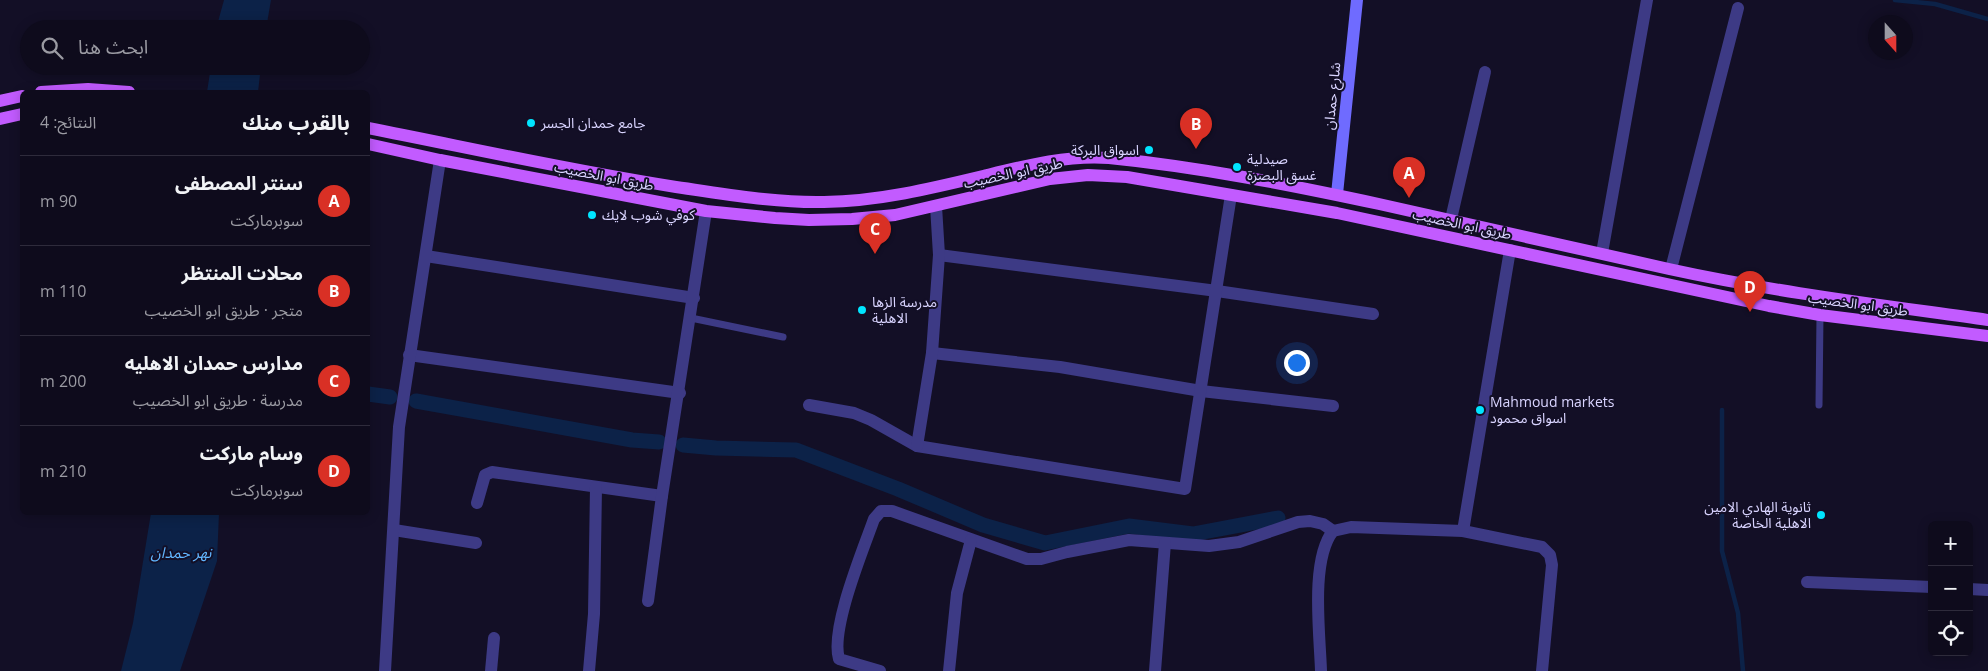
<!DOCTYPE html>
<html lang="ar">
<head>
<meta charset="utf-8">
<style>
	:root { --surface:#0e0b1c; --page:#171425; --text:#f1f3f6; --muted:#9b9ba3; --line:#2e2b3b; --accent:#d93025 }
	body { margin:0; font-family:"Open Sans","Noto Sans Arabic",sans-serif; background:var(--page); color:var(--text); direction:rtl }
	.controls { position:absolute; right:15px; bottom:15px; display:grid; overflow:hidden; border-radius:8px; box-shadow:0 2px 12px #0003 }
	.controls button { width:45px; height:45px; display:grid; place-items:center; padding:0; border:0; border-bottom:1px solid var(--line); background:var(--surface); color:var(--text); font:25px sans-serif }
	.compass { position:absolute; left:1868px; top:15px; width:45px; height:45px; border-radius:50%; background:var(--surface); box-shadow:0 2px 12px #0003; rotate:159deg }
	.you { position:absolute; left:1296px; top:362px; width:18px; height:18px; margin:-12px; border:4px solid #fff; border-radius:50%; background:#1a73e8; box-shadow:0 0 0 8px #1a73e833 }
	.badge { display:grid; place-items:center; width:32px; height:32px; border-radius:50%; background:var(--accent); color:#fff; font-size:16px; font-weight:700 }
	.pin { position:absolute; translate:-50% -41px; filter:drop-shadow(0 1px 2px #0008) }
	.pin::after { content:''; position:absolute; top:26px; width:18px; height:15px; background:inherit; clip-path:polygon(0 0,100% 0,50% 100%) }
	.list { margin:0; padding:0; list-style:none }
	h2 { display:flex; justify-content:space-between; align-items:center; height:65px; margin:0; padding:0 20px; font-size:21px }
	h2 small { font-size:16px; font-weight:400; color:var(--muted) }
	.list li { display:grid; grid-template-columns:32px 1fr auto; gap:15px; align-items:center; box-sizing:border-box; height:90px; padding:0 20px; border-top:1px solid var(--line) }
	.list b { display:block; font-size:19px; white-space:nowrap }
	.list p { margin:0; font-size:16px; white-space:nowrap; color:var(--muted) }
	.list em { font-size:16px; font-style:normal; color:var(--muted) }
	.icon { flex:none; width:28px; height:28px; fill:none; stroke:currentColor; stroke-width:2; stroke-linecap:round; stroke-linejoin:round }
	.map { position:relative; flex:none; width:1988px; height:671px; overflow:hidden; direction:ltr }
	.search { position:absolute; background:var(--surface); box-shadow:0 2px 12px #0003; left:20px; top:20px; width:350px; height:55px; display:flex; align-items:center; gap:12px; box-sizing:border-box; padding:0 18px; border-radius:28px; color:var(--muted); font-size:19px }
	.panel { position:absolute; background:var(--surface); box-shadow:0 2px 12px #0003; left:20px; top:90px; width:350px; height:425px; border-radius:8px; direction:rtl }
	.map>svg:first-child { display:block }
	.water { fill:#0c2248 }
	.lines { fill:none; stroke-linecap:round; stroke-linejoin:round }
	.stream { stroke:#0c2248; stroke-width:4.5 }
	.canal { stroke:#0c2248; stroke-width:15 }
	.lane { stroke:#3d3a85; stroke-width:7 }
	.street { stroke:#3d3a85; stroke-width:12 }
	.secondary { stroke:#6f6bff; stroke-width:12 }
	.primary { stroke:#c25bff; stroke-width:12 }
	.poi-dot { fill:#00e5ff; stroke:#130f26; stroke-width:2 }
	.labels { text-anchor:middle; stroke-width:4; stroke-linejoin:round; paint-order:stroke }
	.street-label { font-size:14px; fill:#d9d4ff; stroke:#130f26 }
	.poi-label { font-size:14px; fill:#d9d4ff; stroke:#130f26; text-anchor:start }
	.water-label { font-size:15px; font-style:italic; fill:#62b6ff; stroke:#130f26 }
</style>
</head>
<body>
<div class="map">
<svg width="1988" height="671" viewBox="0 0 1988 671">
	<rect width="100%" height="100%" fill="#130f26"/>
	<!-- water -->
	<g class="water">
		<polygon points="224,0 271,0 266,29 216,29"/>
		<polygon points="211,66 261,66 258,92 207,92"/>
		<polygon points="151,513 219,513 217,561 180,671 121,671 133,623"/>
	</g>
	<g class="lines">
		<!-- stream -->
		<g class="stream">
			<polyline points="1895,0 1935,4 1988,19"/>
			<polyline points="1722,410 1722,551 1738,613 1743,671"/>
		</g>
		<!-- canal -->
		<g class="canal">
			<polyline points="368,394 390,397"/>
			<polyline points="416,401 632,440 659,442"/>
			<polyline points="683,445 716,448 796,450 898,489 983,525 1045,543 1129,526 1193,534 1278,518"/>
		</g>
		<!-- lane -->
		<g class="lane">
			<polyline points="691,318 783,337"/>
			<polyline points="1819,405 1820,315"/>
		</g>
		<!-- street -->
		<g class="street">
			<polyline points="1451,219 1485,72"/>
			<polyline points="1602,253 1647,0"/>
			<polyline points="939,255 1217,291 1373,314"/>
			<polyline points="426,256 694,298"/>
			<polyline points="1671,269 1738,8"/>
			<polyline points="932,353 1060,367 1201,391 1333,406"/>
			<polyline points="409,355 680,393"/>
			<polyline points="809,405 854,413 871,420 917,446 1185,489 1231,195"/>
			<polyline points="917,446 932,353 939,255 936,206"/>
			<polyline points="477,503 485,475 492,472 662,496"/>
			<polyline points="394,530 476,543"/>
			<polyline points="1463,531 1542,547 1550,555 1552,565 1542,671"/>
			<polyline points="1807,582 1932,587"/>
			<polyline points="1969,589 1988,590"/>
			<polyline points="648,601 662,496 706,211"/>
			<polyline points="385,671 399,427 440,160"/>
			<polyline points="491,671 494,638"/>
			<polyline points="589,671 594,614 596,487"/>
			<path d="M880,671l-41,-12c-9,-30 24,-109 35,-140l7,-8h11l135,48h14l26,-7 62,-12 80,6 30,-4 59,-20 12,-1 13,3 10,7"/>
			<polyline points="949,671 957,593 971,540"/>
			<polyline points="1155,671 1165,543"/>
			<path d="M1321,671c-1,-36 -11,-111 12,-140l18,-4 112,4 47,-281"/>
		</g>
		<!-- secondary -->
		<polyline class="secondary" points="1337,194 1357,0"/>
		<!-- primary -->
		<g class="primary">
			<polyline points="41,92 88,89 129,92"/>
			<polyline points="0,101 22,96"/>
			<polyline points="0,119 22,114"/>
			<path d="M368,128c102,20 205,43 308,59 50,7 98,16 148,15 56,-1 109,-14 163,-27 41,-10 81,-20 122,-17 91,9 181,27 270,46 97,21 193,44 290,65 105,23 213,36 319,51"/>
			<polyline points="368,144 440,160 706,211 775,218 809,220 852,219 895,215 1050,179 1088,175 1127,177 1337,213 1769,306 1820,315 1988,336"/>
		</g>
	</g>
	<!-- markers -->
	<g class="poi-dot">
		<circle cx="531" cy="123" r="5"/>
		<circle cx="1149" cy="150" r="5"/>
		<circle cx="1237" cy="167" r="5"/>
		<circle cx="592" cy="215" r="5"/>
		<circle cx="862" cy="310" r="5"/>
		<circle cx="1480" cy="410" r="5"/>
		<circle cx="1821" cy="515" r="5"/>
	</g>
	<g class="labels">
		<!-- street labels -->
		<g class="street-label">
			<text transform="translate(1332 96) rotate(-84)" y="5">شارع حمدان</text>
			<text transform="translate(1013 173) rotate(-12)" y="5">طريق ابو الخصيب</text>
			<text transform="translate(604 176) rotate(11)" y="5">طريق ابو الخصيب</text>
			<text transform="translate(1462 224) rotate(12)" y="5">طريق ابو الخصيب</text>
			<text transform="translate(1858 304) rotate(8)" y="5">طريق ابو الخصيب</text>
		</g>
		<!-- poi labels -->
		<g class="poi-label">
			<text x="541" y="128">جامع حمدان الجسر</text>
			<text x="1139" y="155" text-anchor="end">اسواق البركة</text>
			<text x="1247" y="164">صيدلية<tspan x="1247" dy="16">غسق البصرة</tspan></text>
			<text x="602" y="220">كوفي شوب لايك</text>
			<text x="872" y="307">مدرسة الزها<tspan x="872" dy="16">الاهلية</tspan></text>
			<text x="1490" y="407">Mahmoud markets<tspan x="1490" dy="16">اسواق محمود</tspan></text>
			<text x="1811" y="512" text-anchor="end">ثانوية الهادي الامين<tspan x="1811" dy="16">الاهلية الخاصة</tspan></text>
		</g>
		<!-- water labels -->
		<g class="water-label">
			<text x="181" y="558">نهر حمدان</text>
		</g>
	</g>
</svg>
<div class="controls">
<button>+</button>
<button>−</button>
<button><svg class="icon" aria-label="locate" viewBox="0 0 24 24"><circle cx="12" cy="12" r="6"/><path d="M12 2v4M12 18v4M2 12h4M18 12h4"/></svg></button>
</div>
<svg class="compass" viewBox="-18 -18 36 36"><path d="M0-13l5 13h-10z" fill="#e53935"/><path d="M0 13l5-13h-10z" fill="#9b9ba3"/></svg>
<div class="you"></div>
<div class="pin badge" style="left:1409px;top:198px">A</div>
<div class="pin badge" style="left:1196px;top:149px">B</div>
<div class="pin badge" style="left:875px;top:254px">C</div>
<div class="pin badge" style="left:1750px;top:312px">D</div>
<div class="search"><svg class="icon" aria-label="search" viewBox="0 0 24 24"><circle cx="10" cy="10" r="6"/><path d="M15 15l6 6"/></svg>ابحث هنا</div>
<section class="panel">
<h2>بالقرب منك<small>النتائج: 4</small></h2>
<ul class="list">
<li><span class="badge">A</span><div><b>سنتر المصطفى</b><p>سوبرماركت</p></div><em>90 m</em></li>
<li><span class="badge">B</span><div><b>محلات المنتظر</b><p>متجر · طريق ابو الخصيب</p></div><em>110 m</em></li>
<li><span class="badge">C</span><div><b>مدارس حمدان الاهليه</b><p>مدرسة · طريق ابو الخصيب</p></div><em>200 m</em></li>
<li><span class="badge">D</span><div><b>وسام ماركت</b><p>سوبرماركت</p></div><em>210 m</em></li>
</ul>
</section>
</div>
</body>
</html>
